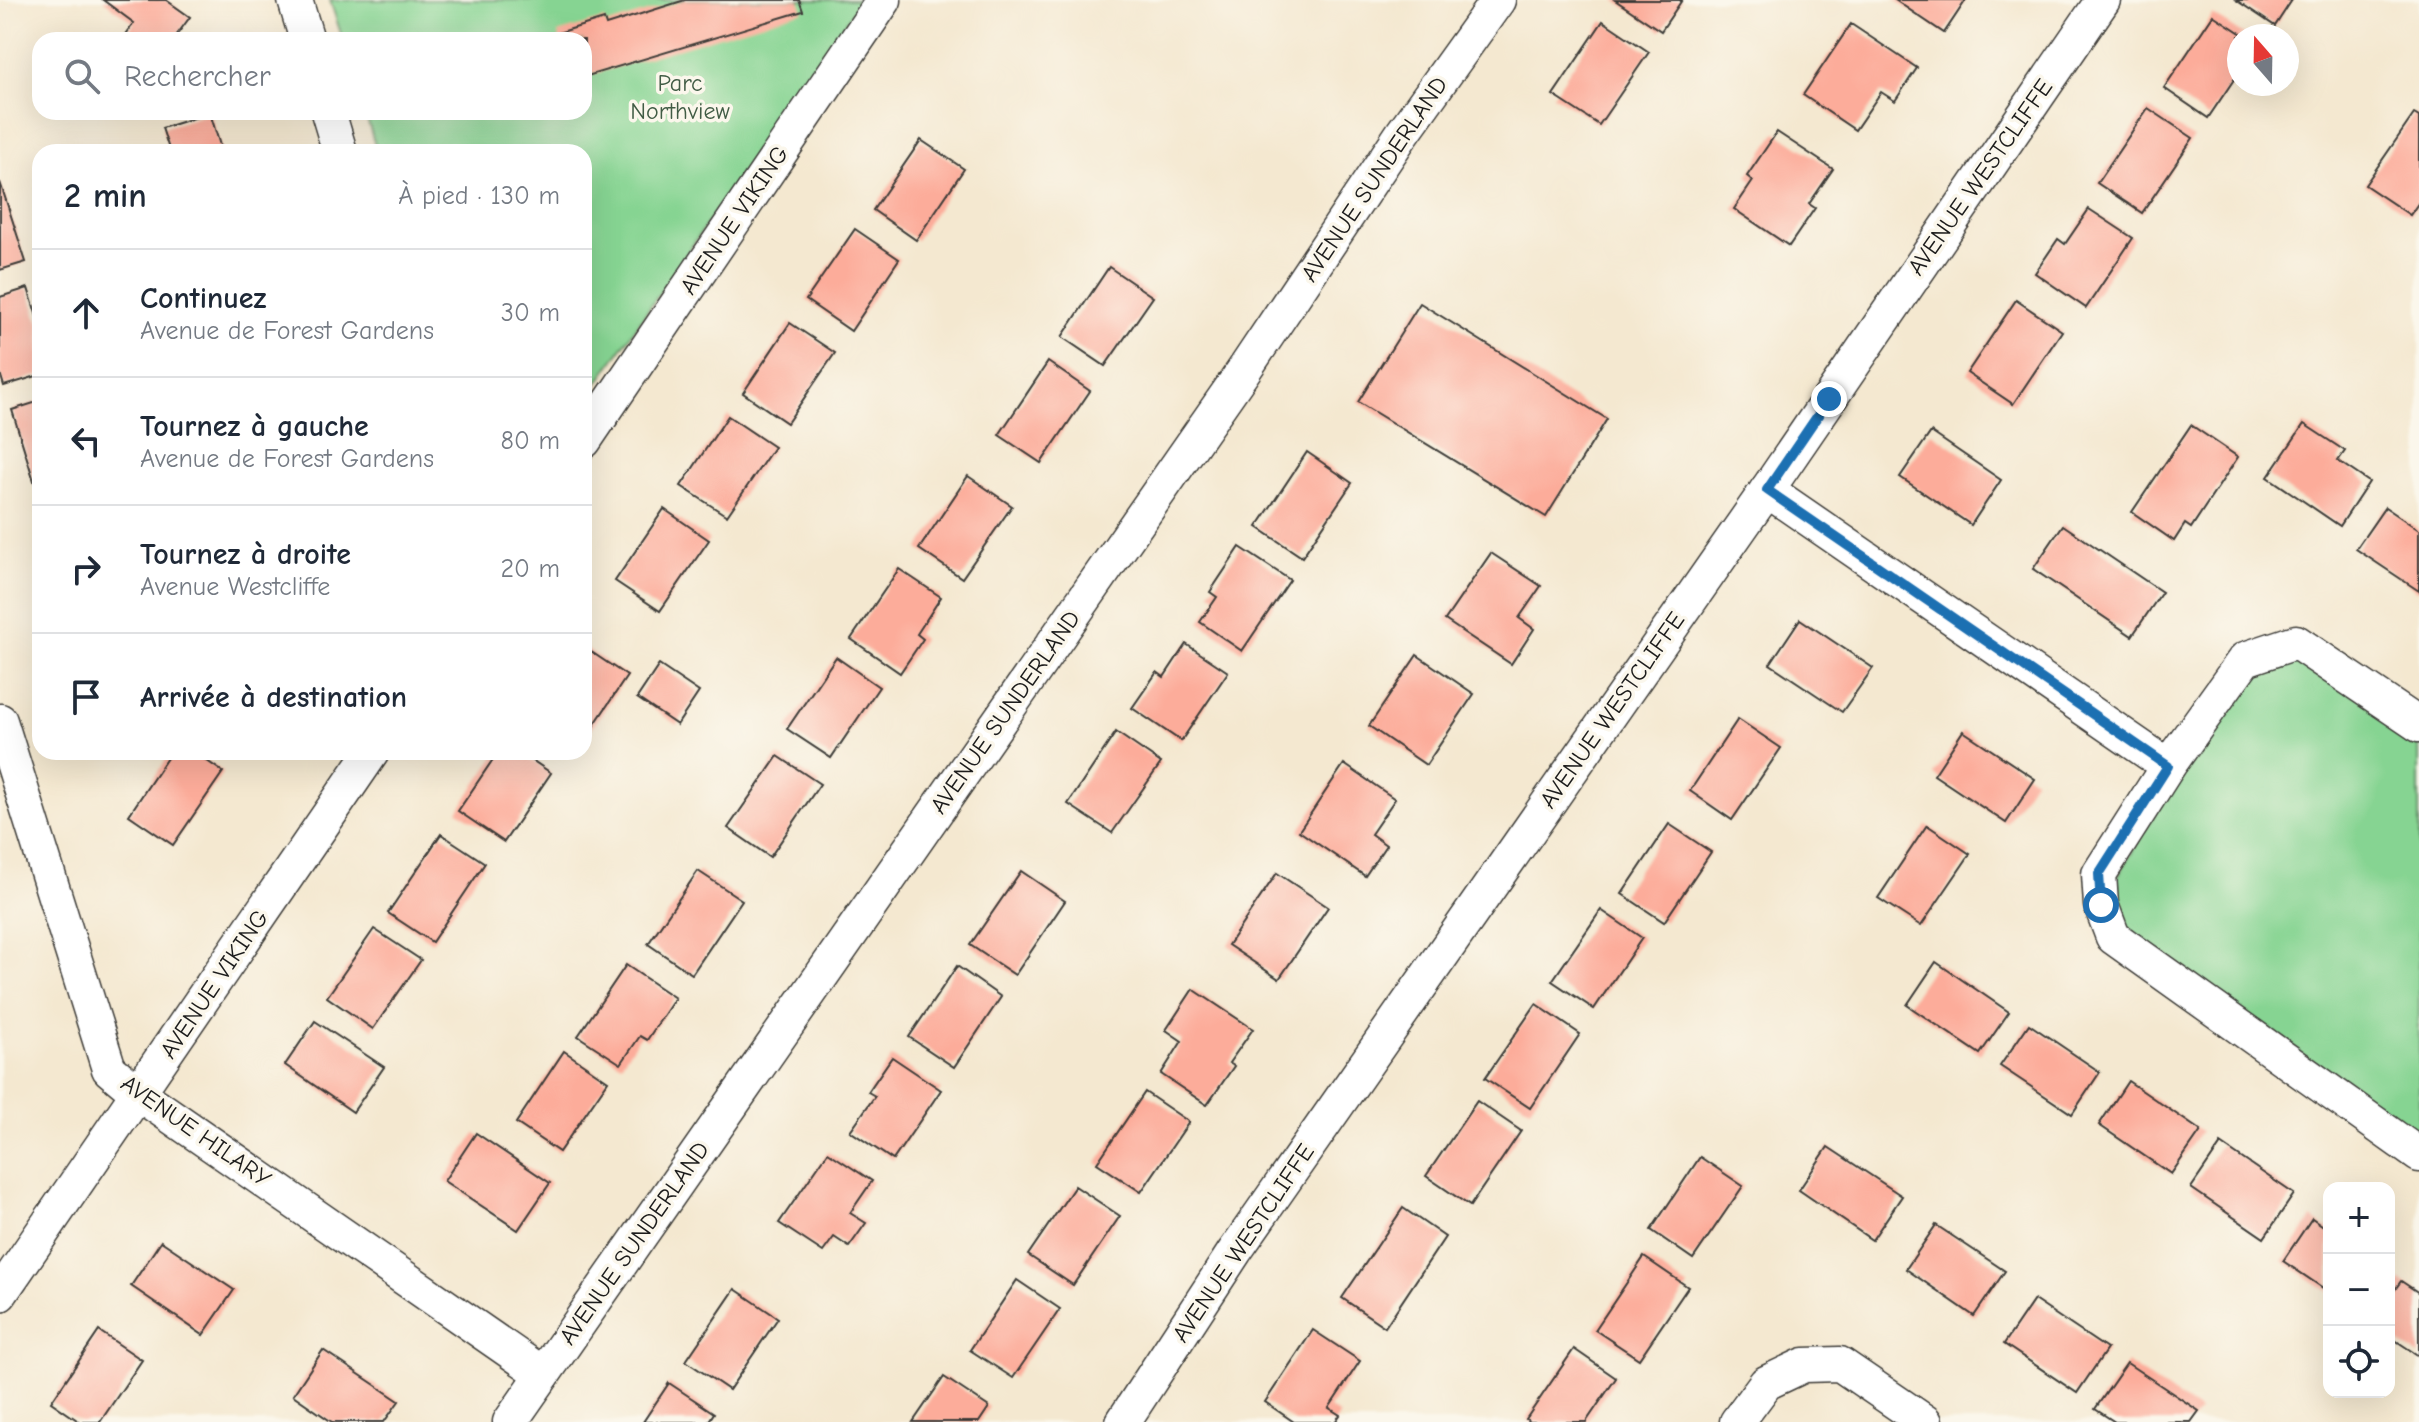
<!DOCTYPE html>
<html lang="fr">
<head>
<meta charset="utf-8">
<style>
	:root { --surface:#fff; --page:#f6f6f7; --text:#1f2937; --muted:#747a83; --line:#e0e1e3 }
	body { margin:0; font-family:"Comic Neue",sans-serif; background:var(--page); color:var(--text) }
	.controls { position:absolute; right:24px; bottom:24px; display:grid; overflow:hidden; border-radius:16px; box-shadow:0 8px 32px #0002 }
	.controls button { width:72px; height:72px; display:grid; place-items:center; padding:0; border:0; border-bottom:2px solid var(--line); background:var(--surface); color:var(--text); font:40px sans-serif }
	.compass { position:absolute; left:2227px; top:24px; width:72px; height:72px; border-radius:50%; background:var(--surface); box-shadow:0 8px 32px #0002; rotate:340deg }
	.stop { position:absolute; width:24px; height:24px; margin:-18px; border:6px solid #1f6fb2; border-radius:50%; background:#fff }
	.stop.end { background:#1f6fb2; border-color:#fff; box-shadow:0 2px 8px #0008 }
	.list { margin:0; padding:0; list-style:none }
	h2 { display:flex; justify-content:space-between; align-items:center; height:104px; margin:0; padding:0 32px; font-size:34px }
	h2 small { font-size:26px; font-weight:400; color:var(--muted) }
	.list li { display:grid; grid-template-columns:52px 1fr auto; gap:24px; align-items:center; box-sizing:border-box; height:128px; padding:0 32px; border-top:2px solid var(--line) }
	.list b { display:block; font-size:30px; white-space:nowrap }
	.list p { margin:0; font-size:26px; white-space:nowrap; color:var(--muted) }
	.list em { font-size:26px; font-style:normal; color:var(--muted) }
	.icon { flex:none; width:44px; height:44px; fill:none; stroke:currentColor; stroke-width:2; stroke-linecap:round; stroke-linejoin:round }
	.map { position:relative; flex:none; width:2419px; height:1422px; overflow:hidden }
	.search { position:absolute; background:var(--surface); box-shadow:0 8px 32px #0002; left:32px; top:32px; width:560px; height:88px; display:flex; align-items:center; gap:20px; box-sizing:border-box; padding:0 28px; border-radius:24px; color:var(--muted); font-size:30px }
	.panel { position:absolute; background:var(--surface); box-shadow:0 8px 32px #0002; left:32px; top:144px; width:560px; height:616px; border-radius:24px }
	.map>svg:first-child { display:block }
	.green { fill:#86d492; stroke:#517857; stroke-width:2 }
	.building { fill:#fcac9a }
	.lines { fill:none; stroke-linecap:round; stroke-linejoin:round }
	.minor-casing { stroke:#3c3b37; stroke-width:37 }
	.minor { stroke:#fff; stroke-width:34 }
	.route { stroke:#1f6fb2; stroke-width:10 }
	.labels { text-anchor:middle; stroke-width:7; stroke-linejoin:round; paint-order:stroke }
	.park-label { font-size:24px; fill:#415c45; stroke:#fbf7ec }
	.street-label { font-size:24px; fill:#1c1c1c; stroke:#fbf7ec }
</style>
</head>
<body>
<div class="map">
<svg width="2419" height="1422" viewBox="0 0 2419 1422">
	<rect width="100%" height="100%" fill="#fbf7ec"/>
	<filter id="ink" filterUnits="userSpaceOnUse"><feTurbulence type="fractalNoise" baseFrequency=".0125" numOctaves="2"/><feDisplacementMap in="SourceGraphic" scale="16" xChannelSelector="R" yChannelSelector="G"/><feConvolveMatrix kernelMatrix="1 2 1 2 8 2 1 2 1" color-interpolation-filters="sRGB"/></filter>
	<filter id="wash" filterUnits="userSpaceOnUse"><feTurbulence type="fractalNoise" baseFrequency=".006" numOctaves="4" result="noise"/><feDisplacementMap in="SourceGraphic" scale="32" xChannelSelector="R" yChannelSelector="G"/><feGaussianBlur stdDeviation="1.8" result="paint"/><feColorMatrix in="noise" values="0 0 0 0 0 0 0 0 0 0 0 0 0 0 0 0 0 1.4 0 .05"/><feComposite in="paint" operator="in"/></filter>
	<g filter="url(#wash)">
		<rect width="100%" height="100%" fill="#f4e8d0"/>
		<!-- green -->
		<g class="green">
			<polygon points="330,0 861,0 584,403 584,152 377,152 365,112 584,112 584,40 343,40"/>
			<polygon points="2296,642 2419,725 2419,1155 2113,937 2101,905 2245,659"/>
		</g>
		<g id="blocks">
			<!-- building -->
			<g class="building">
				<polygon points="103,0 166,0 190,17 173,40 122,40 134,23"/>
				<polygon points="685,0 799,0 803,11 584,77 584,40 560,40 558,33 604,19 606,25"/>
				<polygon points="1615,0 1682,0 1661,31"/>
				<polygon points="1895,0 1966,0 1944,33"/>
				<polygon points="2236,0 2292,0 2275,26"/>
				<polygon points="2213,15 2245,36 2239,36 2239,72 2208,118 2164,88"/>
				<polygon points="1603,21 1649,52 1599,125 1553,95"/>
				<polygon points="1851,24 1917,68 1895,101 1881,92 1855,130 1803,95"/>
				<polygon points="2148,108 2193,138 2142,213 2097,183"/>
				<polygon points="210,113 222,152 170,152 162,128"/>
				<polygon points="2414,114 2419,117 2419,202 2410,215 2365,185"/>
				<polygon points="1777,132 1833,169 1809,204 1815,208 1789,246 1734,209 1753,181 1747,176"/>
				<polygon points="921,140 964,169 916,240 873,210"/>
				<polygon points="0,182 26,262 0,270"/>
				<polygon points="2089,209 2133,238 2086,308 2035,273 2058,239 2065,244"/>
				<polygon points="855,229 899,259 851,331 806,300"/>
				<polygon points="1109,267 1153,297 1105,366 1062,337"/>
				<polygon points="28,288 40,326 40,375 4,386 0,373 0,297"/>
				<polygon points="2016,300 2062,331 2013,404 1967,373"/>
				<polygon points="1420,303 1607,419 1546,517 1358,402"/>
				<polygon points="790,323 835,353 787,423 743,393"/>
				<polygon points="1048,362 1090,391 1041,463 999,435"/>
				<polygon points="40,401 40,497 39,497 12,410"/>
				<polygon points="728,416 774,447 727,516 681,486"/>
				<polygon points="2304,424 2345,451 2338,461 2369,482 2340,526 2268,477"/>
				<polygon points="2191,425 2238,457 2191,528 2185,524 2174,541 2132,512"/>
				<polygon points="1931,432 2001,480 1971,525 1900,477"/>
				<polygon points="1307,452 1352,483 1302,557 1257,527"/>
				<polygon points="968,476 1012,506 962,578 919,549"/>
				<polygon points="2385,507 2419,530 2419,591 2356,549"/>
				<polygon points="664,509 709,540 660,611 615,581"/>
				<polygon points="2063,525 2162,592 2132,636 2033,569"/>
				<polygon points="1240,547 1290,580 1242,651 1200,622 1217,597 1210,592"/>
				<polygon points="1491,553 1541,586 1519,618 1534,629 1511,664 1445,620"/>
				<polygon points="899,569 941,597 917,634 923,639 900,673 851,639"/>
				<polygon points="1800,619 1873,668 1842,712 1770,664"/>
				<polygon points="1186,644 1228,672 1181,741 1132,708 1157,672 1164,677"/>
				<polygon points="584,647 627,676 584,740"/>
				<polygon points="1417,655 1474,694 1426,765 1369,726"/>
				<polygon points="836,657 879,687 831,758 787,729"/>
				<polygon points="659,665 699,692 677,725 637,698"/>
				<polygon points="1738,719 1781,748 1732,820 1690,791"/>
				<polygon points="1963,731 2035,779 2006,823 1934,775"/>
				<polygon points="1116,732 1161,763 1112,833 1068,804"/>
				<polygon points="171,752 194,752 223,772 173,845 129,815"/>
				<polygon points="498,752 520,752 551,773 504,842 458,811"/>
				<polygon points="778,756 820,784 770,857 728,828"/>
				<polygon points="1344,764 1395,799 1371,834 1386,845 1365,876 1299,831"/>
				<polygon points="1669,824 1711,852 1664,922 1622,894"/>
				<polygon points="1927,825 1970,854 1921,926 1878,898"/>
				<polygon points="441,834 485,863 432,942 388,913"/>
				<polygon points="698,871 742,900 692,974 648,944"/>
				<polygon points="1021,871 1065,901 1015,975 970,945"/>
				<polygon points="1277,873 1328,907 1279,979 1228,945"/>
				<polygon points="1601,910 1642,938 1594,1009 1552,981"/>
				<polygon points="374,929 421,960 373,1029 327,997"/>
				<polygon points="1936,962 2009,1012 1980,1054 1907,1005"/>
				<polygon points="626,965 675,998 647,1040 640,1036 621,1064 578,1036"/>
				<polygon points="957,966 1001,997 954,1067 909,1037"/>
				<polygon points="1193,989 1253,1029 1229,1063 1234,1066 1207,1105 1161,1074 1182,1041 1166,1030"/>
				<polygon points="1536,1004 1580,1034 1530,1108 1485,1078"/>
				<polygon points="315,1021 384,1067 353,1112 285,1065"/>
				<polygon points="2029,1024 2100,1072 2072,1114 2000,1066"/>
				<polygon points="564,1051 608,1081 559,1152 516,1123"/>
				<polygon points="892,1057 941,1090 893,1160 850,1131 875,1096 868,1092"/>
				<polygon points="2128,1081 2201,1131 2171,1174 2099,1125"/>
				<polygon points="1145,1092 1189,1122 1141,1192 1097,1163"/>
				<polygon points="1477,1101 1521,1131 1470,1206 1426,1176"/>
				<polygon points="476,1133 550,1183 518,1230 444,1181"/>
				<polygon points="2221,1144 2294,1194 2264,1238 2191,1188"/>
				<polygon points="1828,1147 1902,1196 1872,1240 1799,1190"/>
				<polygon points="828,1152 872,1181 850,1213 866,1223 849,1247 834,1237 823,1252 779,1223"/>
				<polygon points="1700,1157 1743,1186 1693,1259 1651,1230"/>
				<polygon points="1075,1186 1120,1216 1073,1285 1028,1255"/>
				<polygon points="1403,1208 1445,1237 1385,1327 1342,1298"/>
				<polygon points="2312,1218 2329,1230 2329,1292 2283,1261"/>
				<polygon points="1936,1225 2005,1271 1974,1316 1906,1269"/>
				<polygon points="161,1241 234,1290 203,1335 131,1286"/>
				<polygon points="1644,1257 1688,1287 1639,1359 1595,1330"/>
				<polygon points="1017,1280 1060,1309 1013,1378 970,1350"/>
				<polygon points="2401,1281 2419,1293 2419,1356 2389,1336 2389,1298"/>
				<polygon points="735,1289 778,1318 729,1390 686,1361"/>
				<polygon points="2034,1300 2107,1349 2077,1393 2004,1344"/>
				<polygon points="1313,1330 1360,1361 1329,1408 1340,1415 1335,1422 1294,1422 1265,1402"/>
				<polygon points="99,1331 142,1360 100,1422 80,1422 51,1402"/>
				<polygon points="1574,1349 1616,1378 1586,1422 1530,1422 1526,1419"/>
				<polygon points="323,1350 399,1401 384,1422 332,1422 293,1395"/>
				<polygon points="2127,1363 2199,1411 2191,1422 2115,1422 2095,1409"/>
				<polygon points="944,1377 989,1407 979,1422 913,1422"/>
				<polygon points="669,1383 714,1413 708,1422 643,1422"/>
			</g>
		</g>
	</g>
	<g filter="url(#ink)">
		<use href="#blocks" fill-opacity="0" stroke="#3c3b37" stroke-width="2"/>
		<g class="lines">
			<defs>
				<g id="minor">
					<polyline points="295,0 307,40"/>
					<polyline points="328,112 340,152"/>
					<polyline points="584,441 884,0"/>
					<polyline points="1767,490 2168,766"/>
					<polyline points="0,721 109,1069 139,1094 543,1374"/>
					<polyline points="2419,725 2296,642 2245,659 2168,766 2099,874 2101,905 2113,937 2419,1155"/>
					<polyline points="0,1294 372,752"/>
					<polyline points="510,1422 1242,373 1402,134 1498,0"/>
					<polyline points="1123,1422 1235,1251 1767,490 2103,0"/>
					<polyline points="1737,1422 1766,1383 1804,1365 1840,1364 1925,1422"/>
				</g>
			</defs>
			<!-- minor casing -->
			<use href="#minor" class="minor-casing"/>
			<!-- minor -->
			<use href="#minor" class="minor"/>
		</g>
	</g>
	<g class="lines" filter="url(#ink)">
		<!-- route -->
		<polyline class="route" points="1829,399 1767,490 2168,766 2099,874 2101,905"/>
	</g>
	<g class="labels">
		<!-- park labels -->
		<g class="park-label">
			<text x="680" y="91">Parc<tspan x="680" dy="28">Northview</tspan></text>
		</g>
		<!-- street labels -->
		<g class="street-label">
			<text transform="translate(1980 177) rotate(-55)" y="8">AVENUE WESTCLIFFE</text>
			<text transform="translate(1374 179) rotate(-56)" y="8">AVENUE SUNDERLAND</text>
			<text transform="translate(734 220) rotate(-56)" y="8">AVENUE VIKING</text>
			<text transform="translate(1612 710) rotate(-55)" y="8">AVENUE WESTCLIFFE</text>
			<text transform="translate(1005 712) rotate(-55)" y="8">AVENUE SUNDERLAND</text>
			<text transform="translate(214 984) rotate(-56)" y="8">AVENUE VIKING</text>
			<text transform="translate(196 1131) rotate(35)" y="8">AVENUE HILARY</text>
			<text transform="translate(634 1243) rotate(-55)" y="8">AVENUE SUNDERLAND</text>
			<text transform="translate(1243 1243) rotate(-56)" y="8">AVENUE WESTCLIFFE</text>
		</g>
	</g>
</svg>
<div class="controls">
<button>+</button>
<button>−</button>
<button><svg class="icon" aria-label="locate" viewBox="0 0 24 24"><circle cx="12" cy="12" r="6"/><path d="M12 2v4M12 18v4M2 12h4M18 12h4"/></svg></button>
</div>
<svg class="compass" viewBox="-18 -18 36 36"><path d="M0-13l5 13h-10z" fill="#e53935"/><path d="M0 13l5-13h-10z" fill="#747a83"/></svg>
<div class="stop" style="left:2101px;top:905px"></div>
<div class="stop end" style="left:1829px;top:399px"></div>
<div class="search"><svg class="icon" aria-label="search" viewBox="0 0 24 24"><circle cx="10" cy="10" r="6"/><path d="M15 15l6 6"/></svg>Rechercher</div>
<section class="panel">
<h2>2 min<small>À pied · 130 m</small></h2>
<ul class="list">
<li><svg class="icon" aria-label="ahead" viewBox="0 0 24 24"><path d="M12 20V5M6 11l6-6 6 6"/></svg><div><b>Continuez</b><p>Avenue de Forest Gardens</p></div><em>30 m</em></li>
<li><svg class="icon" aria-label="left" viewBox="0 0 24 24"><path d="M17 20v-9H6M10 6l-5 5 5 5"/></svg><div><b>Tournez à gauche</b><p>Avenue de Forest Gardens</p></div><em>80 m</em></li>
<li><svg class="icon" aria-label="right" viewBox="0 0 24 24"><path d="M7 20v-9h11M14 6l5 5-5 5"/></svg><div><b>Tournez à droite</b><p>Avenue Westcliffe</p></div><em>20 m</em></li>
<li><svg class="icon" aria-label="arrive" viewBox="0 0 24 24"><path d="M6 21V4h12l-3 4 3 4H6"/></svg><div><b>Arrivée à destination</b></div></li>
</ul>
</section>
</div>
</body>
</html>
